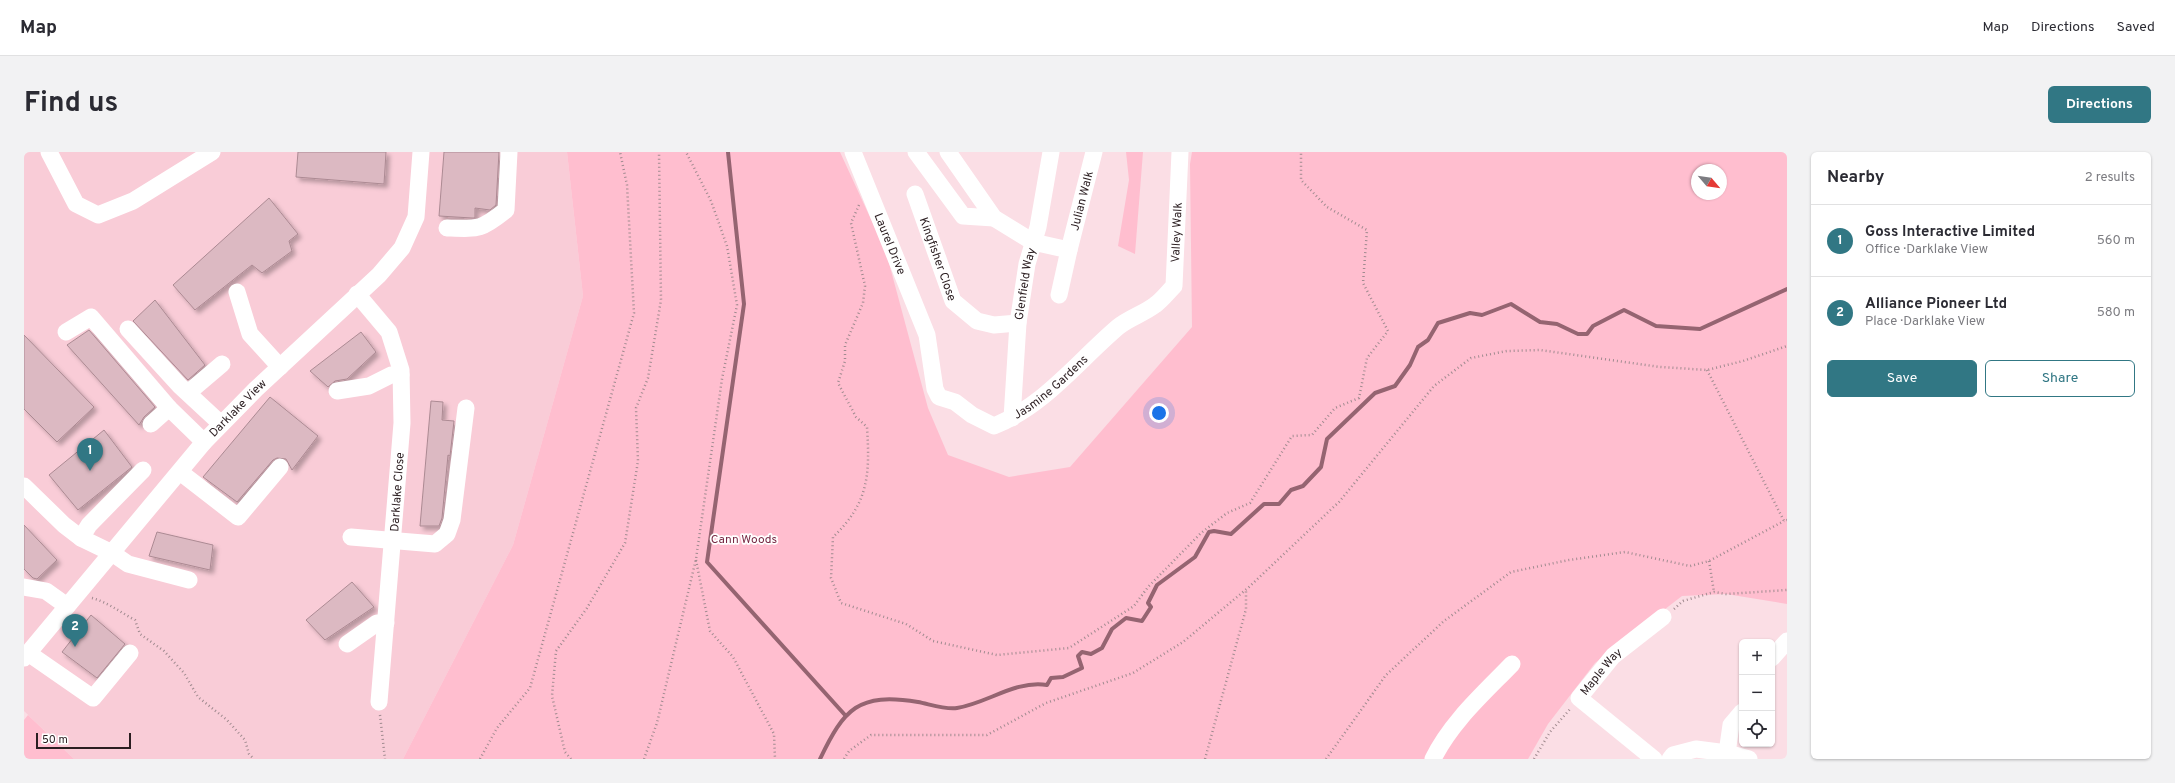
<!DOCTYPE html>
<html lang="en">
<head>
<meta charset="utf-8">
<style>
	:root { --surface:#fff; --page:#f2f2f3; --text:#2b2b33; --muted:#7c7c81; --line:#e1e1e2; --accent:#317784 }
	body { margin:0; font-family:Overpass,sans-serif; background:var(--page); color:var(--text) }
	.controls { position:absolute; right:12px; bottom:12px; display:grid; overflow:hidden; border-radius:6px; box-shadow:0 1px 3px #0004 }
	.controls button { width:36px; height:36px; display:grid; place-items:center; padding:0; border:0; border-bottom:1px solid var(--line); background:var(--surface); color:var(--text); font:20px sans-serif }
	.compass { position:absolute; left:1667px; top:12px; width:36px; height:36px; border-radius:50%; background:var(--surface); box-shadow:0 1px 3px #0004; rotate:119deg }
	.scale { position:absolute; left:12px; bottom:10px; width:95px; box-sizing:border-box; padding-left:4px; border:2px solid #2b1e21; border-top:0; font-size:11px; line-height:14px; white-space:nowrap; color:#2b1e21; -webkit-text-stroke:3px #fff; paint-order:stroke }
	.you { position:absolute; left:1135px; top:261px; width:14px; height:14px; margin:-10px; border:3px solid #fff; border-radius:50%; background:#1a73e8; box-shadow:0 0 0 6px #1a73e833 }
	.badge { display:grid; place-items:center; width:26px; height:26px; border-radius:50%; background:var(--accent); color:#fff; font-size:13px; font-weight:700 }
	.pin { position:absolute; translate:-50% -33px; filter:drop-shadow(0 1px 2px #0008) }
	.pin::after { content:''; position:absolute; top:21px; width:14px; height:12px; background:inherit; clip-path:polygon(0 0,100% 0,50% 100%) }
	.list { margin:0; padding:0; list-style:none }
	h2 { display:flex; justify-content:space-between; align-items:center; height:52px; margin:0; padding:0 16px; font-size:17px }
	h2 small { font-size:13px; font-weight:400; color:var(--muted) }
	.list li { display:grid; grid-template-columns:26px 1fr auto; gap:12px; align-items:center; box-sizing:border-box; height:72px; padding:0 16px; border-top:1px solid var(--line) }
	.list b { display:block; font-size:15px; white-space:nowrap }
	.list p { margin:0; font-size:13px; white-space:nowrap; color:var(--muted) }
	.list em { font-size:13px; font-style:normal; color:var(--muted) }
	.actions { display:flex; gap:8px; padding:12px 16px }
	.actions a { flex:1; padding:9px 0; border:1px solid var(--accent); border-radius:6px; text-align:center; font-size:14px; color:var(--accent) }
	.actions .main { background:var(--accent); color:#fff }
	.icon { flex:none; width:22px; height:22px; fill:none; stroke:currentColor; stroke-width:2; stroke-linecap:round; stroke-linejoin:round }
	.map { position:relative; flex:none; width:1763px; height:607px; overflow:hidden; border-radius:6px }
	header { display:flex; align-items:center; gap:24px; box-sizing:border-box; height:56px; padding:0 20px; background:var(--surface); border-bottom:1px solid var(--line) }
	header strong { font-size:19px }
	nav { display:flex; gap:22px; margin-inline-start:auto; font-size:14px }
	.intro { display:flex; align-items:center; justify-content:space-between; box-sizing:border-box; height:96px; padding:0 24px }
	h1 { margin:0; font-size:28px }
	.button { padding:10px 18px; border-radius:6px; background:var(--accent); color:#fff; font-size:14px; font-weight:700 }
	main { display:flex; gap:24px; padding:0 24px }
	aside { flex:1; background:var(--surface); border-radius:6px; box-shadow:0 1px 3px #0004 }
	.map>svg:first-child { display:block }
	.built { fill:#f9ccd7 }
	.green { fill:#ffbecf; fill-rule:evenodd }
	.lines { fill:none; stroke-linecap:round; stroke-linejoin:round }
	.stream { stroke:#956471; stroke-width:4 }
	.building { fill:#dcb9c2; stroke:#ac8a93; filter:url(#shadow) }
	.path { stroke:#a18b90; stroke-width:2.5; stroke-dasharray:1 3; stroke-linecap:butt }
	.minor { stroke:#fff; stroke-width:17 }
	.labels { text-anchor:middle; stroke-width:3.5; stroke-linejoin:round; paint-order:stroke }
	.street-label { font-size:12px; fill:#2b1e21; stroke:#fff }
	.park-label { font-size:12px; fill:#782a45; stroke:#fff }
</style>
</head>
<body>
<header>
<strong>Map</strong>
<nav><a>Map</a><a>Directions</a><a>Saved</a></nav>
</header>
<div class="intro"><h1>Find us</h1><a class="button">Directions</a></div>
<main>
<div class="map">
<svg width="1763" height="607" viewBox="0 0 1763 607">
	<defs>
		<filter id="shadow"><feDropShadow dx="3.5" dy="3.5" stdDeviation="2" flood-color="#0004"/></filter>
	</defs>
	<rect width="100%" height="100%" fill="#fbdee5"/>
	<!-- built -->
	<polygon class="built" points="0,0 543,0 559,144 489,393 379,607 50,607 0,559"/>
	<!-- green -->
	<g class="green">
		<path d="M543,0h273l46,100 42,156 20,47 61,22 61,-10 122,-140 -2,-163 2,-12h595v452l-61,-10 -44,2 -87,67 -47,61 -20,35h-1125l110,-214 70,-249zM1673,18h24v24h-24z"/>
		<polygon points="1102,0 1119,0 1111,102 1094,94 1105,28"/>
		<polygon points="4,563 50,607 0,607 0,568"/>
	</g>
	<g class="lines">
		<!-- stream -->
		<g class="stream">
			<polyline points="704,0 720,152 683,410 821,563"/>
			<path d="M796,607c24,-50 38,-67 98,-57 11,2 28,8 39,6 31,-5 58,-28 90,-23l4,-7 12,-1 19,-9 -4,-12 4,-4 9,2 11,-6 10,-19 14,-11 16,3 9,-14 -3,-4 9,-18 38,-28 14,-25 5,-1 17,3 33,-30h15l12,-14 12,-4 18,-19 6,-28 48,-46 20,-7 15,-21 8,-18 10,-7 10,-17 32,-10 12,2 29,-11 29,18 17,2 21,10h9l6,-8 31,-16 32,16 44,3 87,-40"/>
		</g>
	</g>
	<!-- building -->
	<g class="building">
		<polygon points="274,0 362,0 360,32 272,25"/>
		<polygon points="420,0 475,0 472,53 466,58 451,56 451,66 448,66 415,64"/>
		<polygon points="245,46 274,82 265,89 268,99 238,121 228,113 171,158 149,133"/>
		<polygon points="131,148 181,213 164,228 109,169"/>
		<polygon points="65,178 131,255 120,265 115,273 43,193"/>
		<polygon points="337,180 352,200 323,227 311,229 304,235 286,219"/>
		<polygon points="0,183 70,255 33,290 0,257"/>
		<polygon points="246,245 294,284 268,318 262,307 253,306 249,308 213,350 179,325"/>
		<polygon points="407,249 419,250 418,268 430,269 426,304 424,303 418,366 415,374 396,374"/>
		<polygon points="80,278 108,315 54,358 25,323"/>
		<polygon points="0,373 33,408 13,427 9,426 0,417"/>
		<polygon points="133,380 189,393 186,418 125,404"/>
		<polygon points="328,430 350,455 301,488 282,468"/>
		<polygon points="67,463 101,492 73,526 38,500"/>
	</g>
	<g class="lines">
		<!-- path -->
		<g class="path">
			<path d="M835,53l-8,18 14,63 -2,17 -18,42v16l-7,22 18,34 11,10c3,47 2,76 -34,110l-2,41 10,25 65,21 27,17 64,14 72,-7 65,-42 14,-19 53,-54 26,-20 23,-10 42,-67 20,-1 23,-27 24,-10 8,-40 21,-27 -25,-48 4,-53 -40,-23 -26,-27v-28"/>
			<polyline points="1683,218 1760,369 1763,368"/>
			<polyline points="672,408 686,479 709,505 750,582 751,607"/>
			<polyline points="1685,409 1690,440"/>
			<path d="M68,446c15,4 28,14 43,22l5,14 24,17 20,22 14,24 29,23 18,20 4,14 5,5"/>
			<polyline points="1650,457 1659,449 1690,440 1702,442 1763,438"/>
			<polyline points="356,563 361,607"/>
			<polyline points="456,607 473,576 506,536 610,161 603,33 596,0"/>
			<polyline points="547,607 541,600 528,544 532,499 563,456 601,391 614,309 612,256 624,226 637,148 635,0"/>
			<polyline points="620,607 633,571 672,407 698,227 713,153 703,94 687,49 662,0"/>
			<polyline points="820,607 825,599 847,583 963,583 1022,551 1109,521 1159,490 1225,435 1315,350 1410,234 1447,206 1483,199 1516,198 1636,215 1683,218 1719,209 1763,194"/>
			<polyline points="1181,607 1222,457 1222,437"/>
			<polyline points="1302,607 1362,523 1420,469 1487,420 1545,408 1601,400 1666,414 1685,409 1760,369"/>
			<polyline points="1510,607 1526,580 1547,556"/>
		</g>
		<!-- minor -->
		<g class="minor">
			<polyline points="25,0 52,52 74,63 109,49 188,0"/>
			<path id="s1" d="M829,0l74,183 8,54 4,8 16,5 17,13 22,11c51,-21 83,-64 124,-99 11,-9 25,-13 37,-22 7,-5 13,-13 19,-19l6,-134"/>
			<polyline points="892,0 939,64 970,66"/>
			<path id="s2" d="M924,0l46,66 39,24 36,8 25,-98"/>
			<path id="s3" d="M891,42l38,107 24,20 17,4 24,-2"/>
			<path d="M423,76c32,1 34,2 59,-18l3,-58"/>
			<polyline points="213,140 226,182 256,215"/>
			<polyline points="333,142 365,180 377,218 378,271 355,550"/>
			<polyline points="1035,143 1045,98"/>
			<polyline points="104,177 156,234 197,272"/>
			<polyline points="42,180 67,165 145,256"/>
			<polyline points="313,239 345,234 367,223 377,223"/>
			<polyline points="165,240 198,212"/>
			<path id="s4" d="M988,266l6,-95 9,-59 11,-37 13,-75"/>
			<polyline points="127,272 145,256 180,290"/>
			<polyline points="156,320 214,365 256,315"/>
			<polyline points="0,334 40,373 57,386 88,401 104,412 165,428"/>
			<polyline points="327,385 411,392 423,382 428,368 442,256"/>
			<polyline points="57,386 65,373 119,318"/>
			<polyline points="0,435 22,439 43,454"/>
			<polyline points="323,492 353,471 362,471"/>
			<polyline points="4,501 69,546 106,501"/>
			<path id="s5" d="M0,506l180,-216 52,-53 123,-114 23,-27 14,-31 5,-65"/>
			<polyline points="1748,506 1763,489"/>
			<polyline points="1703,601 1707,573 1718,560"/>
			<path d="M1409,607c18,-37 51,-66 79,-95"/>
			<path id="s6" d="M1630,607l-75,-61 34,-42 50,-39"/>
			<polyline points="1646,607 1649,603 1672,597 1703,601 1725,607"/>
		</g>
	</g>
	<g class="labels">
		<!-- street labels -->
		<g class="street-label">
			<text dy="4" stroke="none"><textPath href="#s2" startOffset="214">Julian Walk</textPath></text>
			<text dy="4" stroke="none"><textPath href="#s1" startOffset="607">Valley Walk</textPath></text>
			<text dy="4" stroke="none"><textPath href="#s1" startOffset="99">Laurel Drive</textPath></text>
			<text dy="4" stroke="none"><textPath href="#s3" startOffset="69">Kingfisher Close</textPath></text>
			<text dy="4" stroke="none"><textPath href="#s4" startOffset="135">Glenfield Way</textPath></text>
			<text dy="4" stroke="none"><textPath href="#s1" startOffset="393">Jasmine Gardens</textPath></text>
			<text dy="4" stroke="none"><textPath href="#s5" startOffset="329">Darklake View</textPath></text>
			<text transform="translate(373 340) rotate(-86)" y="4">Darklake Close</text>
			<text dy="4" stroke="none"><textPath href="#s6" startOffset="131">Maple Way</textPath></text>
		</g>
		<!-- park labels -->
		<g class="park-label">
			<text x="720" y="391">Cann Woods</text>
		</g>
	</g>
</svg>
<div class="controls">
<button>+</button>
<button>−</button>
<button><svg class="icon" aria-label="locate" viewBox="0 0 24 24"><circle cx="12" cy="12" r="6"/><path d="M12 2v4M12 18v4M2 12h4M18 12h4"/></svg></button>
</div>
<svg class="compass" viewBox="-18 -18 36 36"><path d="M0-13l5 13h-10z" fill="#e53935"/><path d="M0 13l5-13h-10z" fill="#7c7c81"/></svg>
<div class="scale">50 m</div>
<div class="you"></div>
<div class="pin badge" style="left:66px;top:319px">1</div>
<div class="pin badge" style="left:51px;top:495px">2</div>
</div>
<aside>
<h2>Nearby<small>2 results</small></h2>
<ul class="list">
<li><span class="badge">1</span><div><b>Goss Interactive Limited</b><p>Office · Darklake View</p></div><em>560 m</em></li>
<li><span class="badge">2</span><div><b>Alliance Pioneer Ltd</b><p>Place · Darklake View</p></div><em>580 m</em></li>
</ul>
<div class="actions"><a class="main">Save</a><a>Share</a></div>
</aside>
</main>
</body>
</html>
